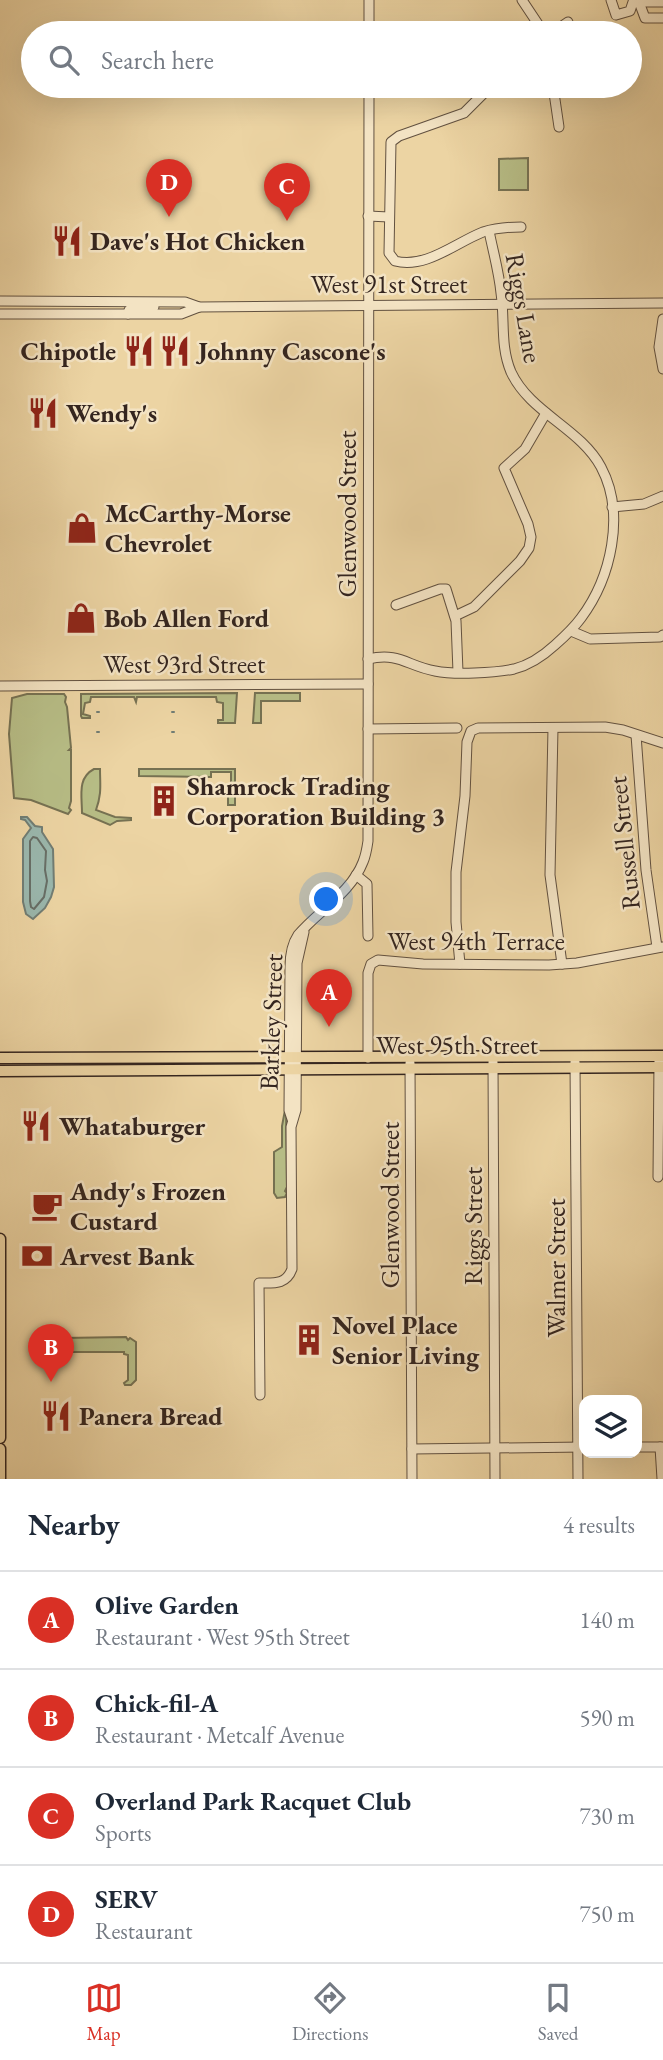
<!DOCTYPE html>
<html lang="en">
<head>
<meta charset="utf-8">
<style>
	:root { --surface:#fff; --page:#f2f2f3; --text:#1f2937; --muted:#747a83; --line:#e0e1e3; --accent:#d93025 }
	body { margin:0; font-family:"EB Garamond",serif; background:var(--page); color:var(--text) }
	.controls { position:absolute; right:21px; bottom:21px; display:grid; overflow:hidden; border-radius:14px; box-shadow:0 7px 28px #0002 }
	.controls button { width:63px; height:63px; display:grid; place-items:center; padding:0; border:0; border-bottom:2px solid var(--line); background:var(--surface); color:var(--text); font:35px sans-serif }
	.you { position:absolute; left:327px; top:900px; width:24px; height:24px; margin:-18px; border:5px solid #fff; border-radius:50%; background:#1a73e8; box-shadow:0 0 0 10px #1a73e833 }
	.badge { display:grid; place-items:center; width:46px; height:46px; border-radius:50%; background:var(--accent); color:#fff; font-size:23px; font-weight:700 }
	.pin { position:absolute; translate:-50% -58px; filter:drop-shadow(0 2px 4px #0008) }
	.pin::after { content:''; position:absolute; top:37px; width:24px; height:21px; background:inherit; clip-path:polygon(0 0,100% 0,50% 100%) }
	.list { margin:0; padding:0; list-style:none }
	h2 { display:flex; justify-content:space-between; align-items:center; height:91px; margin:0; padding:0 28px; font-size:30px }
	h2 small { font-size:23px; font-weight:400; color:var(--muted) }
	.list li { display:grid; grid-template-columns:46px 1fr auto; gap:21px; align-items:center; box-sizing:border-box; height:98px; padding:0 28px; border-top:2px solid var(--line) }
	.list b { display:block; font-size:26px; white-space:nowrap }
	.list p { margin:0; font-size:23px; white-space:nowrap; color:var(--muted) }
	.list em { font-size:23px; font-style:normal; color:var(--muted) }
	.icon { flex:none; width:38px; height:38px; fill:none; stroke:currentColor; stroke-width:2; stroke-linecap:round; stroke-linejoin:round }
	.map { position:relative; flex:none; width:663px; height:1479px; overflow:hidden }
	.search { position:absolute; background:var(--surface); box-shadow:0 7px 28px #0002; left:21px; right:21px; top:21px; height:77px; display:flex; align-items:center; gap:18px; box-sizing:border-box; padding:0 24px; border-radius:38px; color:var(--muted); font-size:26px }
	.sheet { height:483px; background:var(--surface) }
	nav { display:flex; justify-content:space-around; align-items:center; box-sizing:border-box; height:98px; border-top:2px solid var(--line); background:var(--surface); font-size:19px; color:var(--muted) }
	nav a { display:grid; justify-items:center; gap:4px }
	nav .on { color:var(--accent) }
	.map>svg:first-child { display:block }
	.green { fill:#b7bd86; stroke:#767152; stroke-width:2 }
	.water { fill:#9ab7ad; stroke:#717d74; stroke-width:2 }
	.lines { fill:none; stroke-linecap:round; stroke-linejoin:round }
	.shore { stroke:#676e66; stroke-width:2 }
	.stream { stroke:#717d74; stroke-width:2 }
	.minor-casing { stroke:#625140; stroke-width:11 }
	.major-casing { stroke:#34251f; stroke-width:13 }
	.minor { stroke:#f3e3c3; stroke-width:9 }
	.major { stroke:#ecd4a3; stroke-width:10 }
	.labels { text-anchor:middle; stroke-width:5; stroke-linejoin:round; paint-order:stroke }
	.poi-label { font-size:26px; font-weight:bold; fill:#34251f; stroke:#f3e3c3; text-anchor:start }
	.street-label { font-size:26px; fill:#34251f; stroke:#f3e3c3 }
</style>
</head>
<body>
<div class="map">
<svg width="663" height="1479" viewBox="0 0 663 1479">
	<rect width="100%" height="100%" fill="#ecd4a3"/>
	<filter id="stains"><feTurbulence type="fractalNoise" baseFrequency=".00286" numOctaves="4"/><feColorMatrix values="0 0 0 0 .2 0 0 0 0 .09 0 0 0 0 .02 0 0 0 .5 -.17"/></filter>
	<radialGradient id="worn" r=".72"><stop offset=".6" stop-color="#630" stop-opacity="0"/><stop offset="1" stop-color="#630" stop-opacity=".3"/></radialGradient>
	<!-- green -->
	<g class="green">
		<polygon points="528,158 528,190 499,190 499,159"/>
		<polygon points="237,693 235,723 218,723 218,720 223,720 223,703 217,702 216,697 137,697 136,702 134,697 91,697 90,702 85,703 83,714 90,716 90,718 82,718 81,716 81,694"/>
		<polygon points="255,693 300,693 300,701 261,701 261,723 253,723"/>
		<polygon points="27,694 64,694 66,697 65,702 67,707 71,748 69,750 71,750 71,801 69,808 71,810 68,814 31,800 14,798 9,734 12,698"/>
		<path d="M94,769h6c0,16 2,24 -4,41l19,7 16,1v2l-14,1 -7,4 -28,-12c0,-17 -5,-35 12,-44z"/>
		<polygon points="139,769 235,769 235,805 228,805 228,793 231,792 231,772 211,772 211,777 139,776"/>
		<polygon points="285,1110 286,1110 287,1187 285,1191 287,1193 285,1197 277,1198 274,1193 274,1152 282,1147 282,1126"/>
		<polygon points="126,1337 128,1340 130,1338 136,1342 136,1380 131,1385 125,1385 124,1383 128,1380 128,1355 124,1354 124,1352 66,1352 62,1349 63,1338"/>
	</g>
	<!-- water -->
	<polygon class="water" points="21,817 27,817 35,826 42,827 42,832 53,849 54,887 51,897 45,908 33,919 26,914 23,902 23,839 31,828 25,820 21,819"/>
	<g class="lines">
		<!-- shore -->
		<polygon class="shore" points="33,837 37,838 46,851 45,870 47,881 44,897 34,909 31,907 30,901 30,841"/>
		<!-- stream -->
		<g class="stream">
			<polyline points="97,712 99,712"/>
			<polyline points="172,712 174,712"/>
			<polyline points="97,732 99,732"/>
			<polyline points="172,732 174,732"/>
		</g>
		<defs>
			<g id="minor">
				<polyline points="369,0 369,33"/>
				<polyline points="522,0 544,33"/>
				<polyline points="611,0 616,15 630,11 633,2"/>
				<polyline points="634,2 663,2"/>
				<polyline points="639,2 645,18 663,18"/>
				<polyline points="552,33 568,22"/>
				<path d="M491,86l-27,27 -65,23 -8,6 -2,111 6,8c31,8 60,-18 88,-29 13,-4 25,-5 38,-5"/>
				<polyline points="553,86 559,127"/>
				<polyline points="368,216 389,217"/>
				<polyline points="0,301 185,302 199,307 663,303"/>
				<polyline points="0,314 181,314 199,307"/>
				<polyline points="128,314 129,310 132,308 154,307"/>
				<polyline points="663,319 659,347 663,369"/>
				<polyline points="612,507 644,504 663,496"/>
				<polyline points="396,605 440,589 446,589 456,621 458,672"/>
				<polyline points="455,616 474,607 520,561 529,548 531,537 528,524 504,468 525,449 546,413"/>
				<polyline points="571,631 590,639 660,637 663,635"/>
				<path d="M368,659c32,-7 39,7 67,12 19,4 60,2 79,-2 16,-4 29,-13 41,-24 9,-8 18,-16 26,-27 30,-40 45,-104 20,-151 -21,-39 -71,-54 -90,-95 -11,-26 -6,-52 -10,-79 -2,-21 -8,-42 -12,-62"/>
				<polyline points="0,686 368,684"/>
				<polyline points="553,728 550,875 562,964"/>
				<polyline points="368,729 457,728"/>
				<polyline points="636,735 646,870 657,947"/>
				<polyline points="356,875 367,884 368,936"/>
				<polyline points="460,964 456,922 456,872 465,796 467,742 471,731 478,728 605,727 623,730 663,743"/>
				<polyline points="368,1058 368,973 371,964 378,960 423,964 549,965 577,963 663,947"/>
				<polyline points="493,1062 495,1479"/>
				<polyline points="575,1062 578,1479"/>
				<polyline points="410,1063 412,1479"/>
				<path d="M292,1119l-3,-9 1,-143c0,-10 2,-23 8,-32 20,-24 53,-42 65,-73 3,-7 4,-14 5,-21l1,-755"/>
				<polyline points="658,1177 659,1061"/>
				<path d="M260,1395l-1,-112c15,0 27,2 33,-14l-1,-142 5,-17 1,-147 7,-31"/>
				<polyline points="637,1447 663,1447"/>
				<polyline points="660,1447 662,1479"/>
				<polyline points="412,1449 584,1447"/>
			</g>
			<g id="major">
				<polyline points="0,1058 663,1056"/>
				<polyline points="0,1071 663,1067"/>
				<polyline points="0,1239 0,1438"/>
				<polyline points="0,1449 0,1479"/>
			</g>
		</defs>
		<!-- minor casing -->
		<use href="#minor" class="minor-casing"/>
		<!-- major casing -->
		<use href="#major" class="major-casing"/>
		<!-- minor -->
		<use href="#minor" class="minor"/>
		<!-- major -->
		<use href="#major" class="major"/>
	</g>
	<!-- icons -->
	<defs>
		<symbol id="restaurant-bare" viewBox="-9 -9 18 18"><path d="M-5-6h1v4h1v-4h1v4h1v-4h1v5L-1.5 .5V6h-2V.5L-5-1ZM5-6V6H3V1.5H1.5Q1.5-4 5-6Z" fill="#8f2418" stroke="#f3e3c3" stroke-width="2.5" paint-order="stroke"/></symbol>
		<symbol id="shop-bare" viewBox="-9 -9 18 18"><path d="M-5-2.5h2.3a2.7 3.5 0 0 1 5.4 0H5L5.5 6h-11ZM-1.5-2.5h3a1.5 2.3 0 0 0-3 0Z" fill="#8f2418" stroke="#f3e3c3" stroke-width="2.5" paint-order="stroke"/></symbol>
		<symbol id="building-bare" viewBox="-9 -9 18 18"><path d="M-4-6H4V6H1V3H-1V6H-4ZM-2.5-4.3h1.7v1.8h-1.7ZM.8-4.3h1.7v1.8H.8ZM-2.5-1h1.7V.8h-1.7ZM.8-1h1.7V.8H.8Z" fill="#8f2418" stroke="#f3e3c3" stroke-width="2.5" paint-order="stroke"/></symbol>
		<symbol id="cafe-bare" viewBox="-9 -9 18 18"><path d="M-5.5-4.5H6V0H3Q3 3.5 0 3.5H-2.5Q-5.5 3.5-5.5 0ZM3-3.2v2h1.7v-2ZM-6 4.5H4V6H-6Z" fill="#8f2418" stroke="#f3e3c3" stroke-width="2.5" paint-order="stroke"/></symbol>
		<symbol id="bank-bare" viewBox="-9 -9 18 18"><path d="M-6-4H6V4H-6ZM0-2.3a2.3 2.3 0 1 0 0 4.6a2.3 2.3 0 1 0 0-4.6Z" fill="#8f2418" stroke="#f3e3c3" stroke-width="2.5" paint-order="stroke"/></symbol>
	</defs>
	<g fill-rule="evenodd">
		<use href="#restaurant-bare" x="45" y="219" width="44" height="44"/>
		<use href="#restaurant-bare" x="117" y="329" width="44" height="44"/>
		<use href="#restaurant-bare" x="153" y="329" width="44" height="44"/>
		<use href="#restaurant-bare" x="21" y="391" width="44" height="44"/>
		<use href="#shop-bare" x="60" y="506" width="44" height="44"/>
		<use href="#shop-bare" x="59" y="596" width="44" height="44"/>
		<use href="#building-bare" x="142" y="779" width="44" height="44"/>
		<use href="#restaurant-bare" x="14" y="1104" width="44" height="44"/>
		<use href="#cafe-bare" x="25" y="1184" width="44" height="44"/>
		<use href="#bank-bare" x="15" y="1234" width="44" height="44"/>
		<use href="#building-bare" x="287" y="1318" width="44" height="44"/>
		<use href="#restaurant-bare" x="34" y="1394" width="44" height="44"/>
	</g>
	<g class="labels">
		<!-- poi labels -->
		<g class="poi-label">
			<text x="90" y="250">Dave's Hot Chicken</text>
			<text x="116" y="360" text-anchor="end">Chipotle</text>
			<text x="198" y="360">Johnny Cascone's</text>
			<text x="66" y="422">Wendy's</text>
			<text x="105" y="522">McCarthy-Morse<tspan x="105" dy="30">Chevrolet</tspan></text>
			<text x="104" y="627">Bob Allen Ford</text>
			<text x="187" y="795">Shamrock Trading<tspan x="187" dy="30">Corporation Building 3</tspan></text>
			<text x="59" y="1135">Whataburger</text>
			<text x="70" y="1200">Andy's Frozen<tspan x="70" dy="30">Custard</tspan></text>
			<text x="60" y="1265">Arvest Bank</text>
			<text x="332" y="1334">Novel Place<tspan x="332" dy="30">Senior Living</tspan></text>
			<text x="79" y="1425">Panera Bread</text>
		</g>
		<!-- street labels -->
		<g class="street-label">
			<text x="389" y="293">West 91st Street</text>
			<text transform="translate(524 308) rotate(80)" y="9">Riggs Lane</text>
			<text transform="translate(347 514) rotate(-90)" y="9">Glenwood Street</text>
			<text x="184" y="673">West 93rd Street</text>
			<text transform="translate(624 843) rotate(-96)" y="9">Russell Street</text>
			<text x="476" y="950">West 94th Terrace</text>
			<text transform="translate(271 1022) rotate(-88)" y="9">Barkley Street</text>
			<text x="457" y="1054">West 95th Street</text>
			<text transform="translate(390 1205) rotate(-90)" y="9">Glenwood Street</text>
			<text transform="translate(473 1226) rotate(-90)" y="9">Riggs Street</text>
			<text transform="translate(556 1268) rotate(-90)" y="9">Walmer Street</text>
		</g>
	</g>
	<rect width="100%" height="100%" filter="url(#stains)"/>
	<rect width="100%" height="100%" fill="url(#worn)"/>
</svg>
<div class="controls">
<button><svg class="icon" aria-label="layers" viewBox="0 0 24 24"><path d="M12 4l9 5-9 5-9-5zM3 14l9 5 9-5"/></svg></button>
</div>
<div class="you"></div>
<div class="pin badge" style="left:329px;top:1027px">A</div>
<div class="pin badge" style="left:51px;top:1382px">B</div>
<div class="pin badge" style="left:287px;top:221px">C</div>
<div class="pin badge" style="left:169px;top:217px">D</div>
<div class="search"><svg class="icon" aria-label="search" viewBox="0 0 24 24"><circle cx="10" cy="10" r="6"/><path d="M15 15l6 6"/></svg>Search here</div>
</div>
<section class="sheet">
<h2>Nearby<small>4 results</small></h2>
<ul class="list">
<li><span class="badge">A</span><div><b>Olive Garden</b><p>Restaurant · West 95th Street</p></div><em>140 m</em></li>
<li><span class="badge">B</span><div><b>Chick-fil-A</b><p>Restaurant · Metcalf Avenue</p></div><em>590 m</em></li>
<li><span class="badge">C</span><div><b>Overland Park Racquet Club</b><p>Sports</p></div><em>730 m</em></li>
<li><span class="badge">D</span><div><b>SERV</b><p>Restaurant</p></div><em>750 m</em></li>
</ul>
</section>
<nav>
<a class="on"><svg class="icon" aria-label="map" viewBox="0 0 24 24"><path d="M3 6l6-2 6 2 6-2v14l-6 2-6-2-6 2zM9 4v14M15 6v14"/></svg>Map</a>
<a><svg class="icon" aria-label="directions" viewBox="0 0 24 24"><path d="M12 3l9 9-9 9-9-9zM9 14v-3h6M13 9l2 2-2 2"/></svg>Directions</a>
<a><svg class="icon" aria-label="saved" viewBox="0 0 24 24"><path d="M7 4h10v16l-5-4-5 4z"/></svg>Saved</a>
</nav>
</body>
</html>
